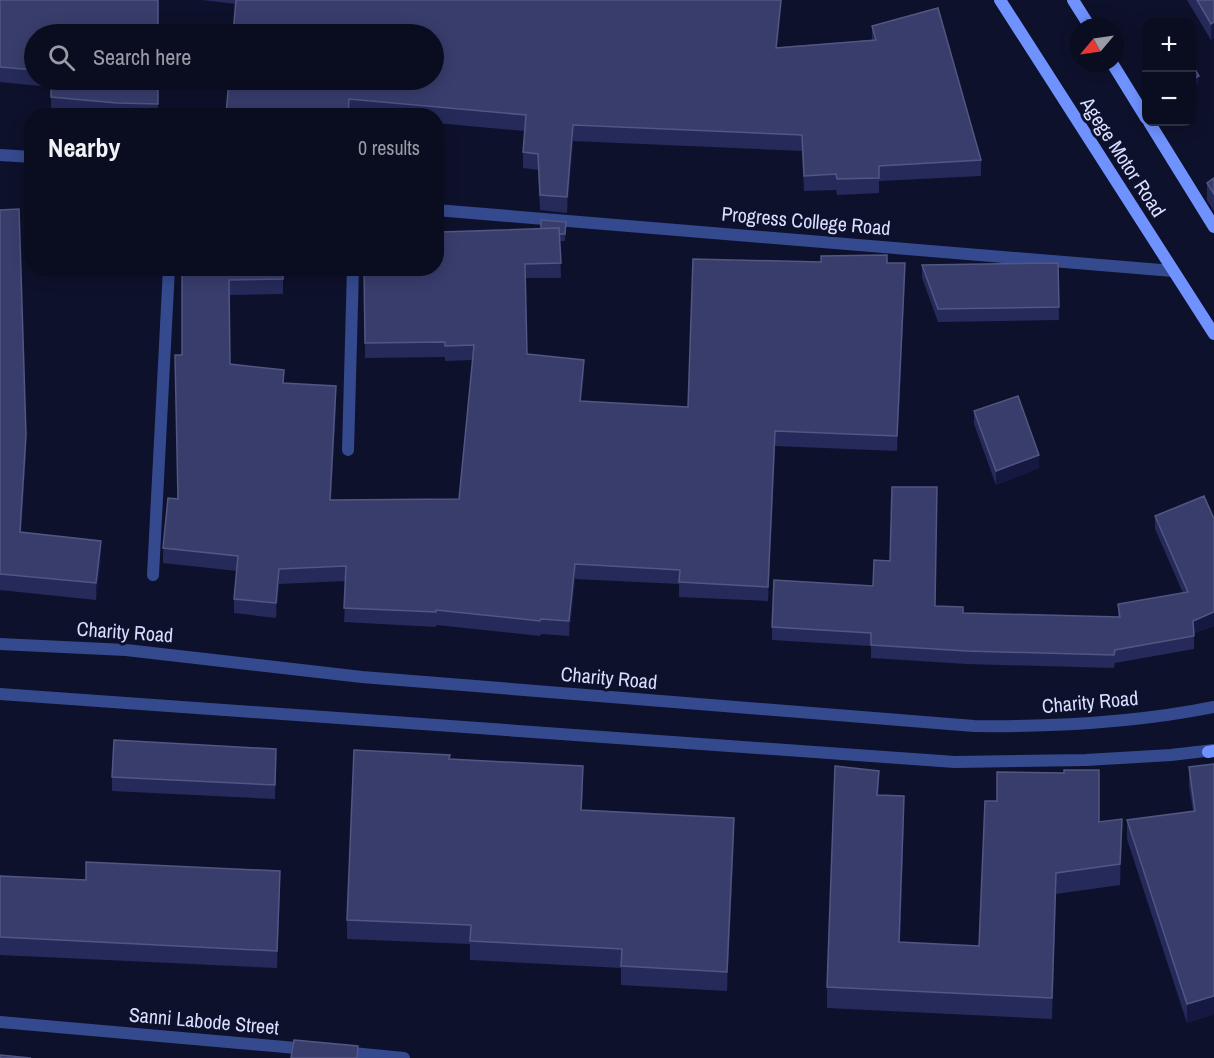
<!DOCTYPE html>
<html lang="en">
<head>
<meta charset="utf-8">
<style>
	:root { --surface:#0a0d20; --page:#131629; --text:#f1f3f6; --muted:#999ca5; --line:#2a2d3e }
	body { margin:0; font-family:"Archivo Narrow",sans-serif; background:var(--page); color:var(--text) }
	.controls { position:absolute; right:18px; top:18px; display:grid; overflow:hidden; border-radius:12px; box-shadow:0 3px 15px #0003 }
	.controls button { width:54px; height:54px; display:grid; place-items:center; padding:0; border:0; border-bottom:2px solid var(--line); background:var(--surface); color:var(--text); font:30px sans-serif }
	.compass { position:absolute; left:1070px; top:18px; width:54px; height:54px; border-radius:50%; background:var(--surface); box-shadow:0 3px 15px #0003; rotate:241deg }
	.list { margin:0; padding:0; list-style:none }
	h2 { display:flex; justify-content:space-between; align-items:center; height:78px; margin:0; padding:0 24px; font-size:26px }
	h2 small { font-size:20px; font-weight:400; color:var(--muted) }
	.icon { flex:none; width:33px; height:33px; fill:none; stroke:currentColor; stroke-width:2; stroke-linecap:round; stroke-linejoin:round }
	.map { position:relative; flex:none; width:1214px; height:1058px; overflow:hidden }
	.search { position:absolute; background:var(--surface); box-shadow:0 3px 15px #0003; left:24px; top:24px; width:420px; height:66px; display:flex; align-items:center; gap:15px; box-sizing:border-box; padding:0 21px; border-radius:33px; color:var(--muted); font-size:22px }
	.panel { position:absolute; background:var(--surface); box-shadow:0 3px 15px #0003; left:24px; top:108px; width:420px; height:168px; border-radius:24px }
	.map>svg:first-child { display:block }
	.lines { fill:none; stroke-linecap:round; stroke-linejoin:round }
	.service { stroke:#354a8e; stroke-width:12 }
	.minor { stroke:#354a8e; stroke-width:12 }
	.tertiary { stroke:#354a8e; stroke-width:12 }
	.secondary { stroke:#6f92ff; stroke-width:12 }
	.wall { fill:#262a5a }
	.shaded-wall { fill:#151840 }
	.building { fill:#393d6c; stroke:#525683; stroke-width:1.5 }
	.labels { text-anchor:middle; stroke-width:6; stroke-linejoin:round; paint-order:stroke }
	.street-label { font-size:20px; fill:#d8deff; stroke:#0e112b }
</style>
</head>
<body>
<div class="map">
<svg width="1214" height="1058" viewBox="0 0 1214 1058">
	<rect width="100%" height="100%" fill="#0e112b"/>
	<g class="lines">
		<!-- service -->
		<g class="service">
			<polyline points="348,450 353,268"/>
			<polyline points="153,575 169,268"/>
		</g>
		<!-- minor -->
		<g class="minor">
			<polyline points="0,155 32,157"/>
			<polyline points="436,210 1173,271"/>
			<polyline points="0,1022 307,1049"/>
			<polyline points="342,1052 404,1058"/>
		</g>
		<!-- tertiary -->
		<g class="tertiary">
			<path d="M0,644l126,6 236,27 612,49c80,1 161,-3 240,-19"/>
			<polyline points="0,694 955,762 1086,760 1171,755 1214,750"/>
		</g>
		<!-- secondary -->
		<g class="secondary">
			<polyline points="1000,0 1214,334"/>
			<polyline points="1073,0 1090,27"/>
			<polyline points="1112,63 1146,118"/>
			<polyline points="1149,122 1214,227"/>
			<polyline points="1208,752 1214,751"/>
		</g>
	</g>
	<!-- wall -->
	<g class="wall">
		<polygon points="0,0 34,34 34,80 158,80 158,116 82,116 51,112 51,87 0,82"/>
		<polygon points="202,0 782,0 777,47 872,40 872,26 981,160 981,176 879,181 879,193 837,195 836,190 804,191 802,151 573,141 567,213 540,210 538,170 523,168 523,152 525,131 436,123 436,116 226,116 236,4"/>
		<polygon points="1187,0 1214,0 1214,38 1211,40"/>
		<polygon points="1146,66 1146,81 1143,74 1143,68"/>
		<polygon points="1214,178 1214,211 1207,200 1207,183"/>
		<polygon points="0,210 26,452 21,532 101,558 96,600 0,590"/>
		<polygon points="566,229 565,241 560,241 561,278 525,278 527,354 584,375 581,401 688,407 821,262 887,263 905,278 897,451 775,446 768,601 679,597 679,584 575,579 569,636 541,634 540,636 436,625 436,627 344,622 346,581 279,584 276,618 234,613 234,599 237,571 163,563 163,548 177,499 182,355 182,268 283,268 283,294 229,295 230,364 336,401 331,500 459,499 473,360 445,361 445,357 365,358 364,268"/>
		<polygon points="1058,263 1059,320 938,322 922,278 922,265"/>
		<polygon points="974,411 1039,468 996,485 974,424"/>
		<polygon points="1155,516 1214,519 1214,626 1194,633 1194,649 1115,663 1114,668 967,664 871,658 871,646 772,640 772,627 935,606 963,613 1118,617 1118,604 1183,593 1155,529"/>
		<polygon points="450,759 583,785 582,810 734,836 727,991 621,985 621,968 470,960 470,944 347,939 347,920"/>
		<polygon points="276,762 275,799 112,791 112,777"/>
		<polygon points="1214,764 1214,1014 1187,1023 1127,839 1127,820 1193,811 1189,786 1189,767"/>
		<polygon points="879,792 879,795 904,817 900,942 979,946 1099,822 1122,840 1120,885 1056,894 1052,1019 827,1008 827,987"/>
		<polygon points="0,876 280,889 277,968 0,955"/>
	</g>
	<!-- shaded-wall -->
	<g class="shaded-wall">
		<polygon points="781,0 782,0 776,63 776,48"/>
		<polygon points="1214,22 1214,38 1211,40 1211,24"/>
		<polygon points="1199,76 1199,83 1191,87 1191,80"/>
		<polygon points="573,125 573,141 567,213 567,197"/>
		<polygon points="905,263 905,278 897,451 897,436"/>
		<polygon points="584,360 584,375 580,416 580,401"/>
		<polygon points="336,386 336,401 330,514 330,500"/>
		<polygon points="775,431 775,446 768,601 768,587"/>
		<polygon points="26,435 26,452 20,549 20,532"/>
		<polygon points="1039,455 1039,468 996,485 996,471"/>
		<polygon points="101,541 101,558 96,600 96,583"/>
		<polygon points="575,564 575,579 569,636 569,621"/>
		<polygon points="279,569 279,584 276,618 276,603"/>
		<polygon points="1214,612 1214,626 1193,634 1193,621"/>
		<polygon points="879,771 879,792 877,816 877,795"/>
		<polygon points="904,796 904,817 899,963 899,942"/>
		<polygon points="734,818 734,836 727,991 727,972"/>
		<polygon points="1122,819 1122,840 1120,885 1120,864"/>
		<polygon points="280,871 280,889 277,968 277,951"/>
		<polygon points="1056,873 1056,894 1052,1019 1052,998"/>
		<polygon points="1214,996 1214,1014 1187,1023 1187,1004"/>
	</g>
	<!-- building -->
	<g class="building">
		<polygon points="0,0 158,0 158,34 34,34 34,70 0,67"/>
		<polygon points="236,0 781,0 776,48 876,40 872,26 938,8 981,160 879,166 879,178 837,179 836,174 804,176 802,135 573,125 567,197 540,195 538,154 523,152 526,115 349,99 348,116 238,116 226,114 229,80 434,80 434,34 233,34"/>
		<polygon points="1197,0 1214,0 1214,22 1211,24"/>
		<polygon points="1191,63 1199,76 1191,80"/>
		<polygon points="1146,66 1146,74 1143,68"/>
		<polygon points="51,80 158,80 158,104 117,103 51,97"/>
		<polygon points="1214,178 1214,194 1207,183"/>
		<polygon points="19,209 26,435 20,532 101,541 96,583 0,574 0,210"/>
		<polygon points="541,220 566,222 565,234 559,234 559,228 541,229"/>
		<polygon points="559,228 561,263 525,264 527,354 584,360 580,401 688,407 693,259 821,262 821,256 887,255 887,263 905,263 897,436 775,431 768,587 679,582 680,570 575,564 569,621 541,619 540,621 436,610 436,612 344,608 346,566 279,569 276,603 234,599 238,556 163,548 168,498 178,499 175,355 182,355 182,268 283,268 283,279 229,280 230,364 284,370 283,383 336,386 330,500 459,499 474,345 445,346 445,342 365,343 364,268 436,268 436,237 441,237 441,232"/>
		<polygon points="1058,263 1059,307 938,309 922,265"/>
		<polygon points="1018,396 1039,455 996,471 974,411"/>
		<polygon points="892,487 937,487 935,606 963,607 963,613 1120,617 1118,604 1188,592 1155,516 1204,496 1214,519 1214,612 1193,621 1194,636 1115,650 1114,655 967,651 871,645 871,633 772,627 774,580 873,586 874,560 890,561"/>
		<polygon points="114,740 276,749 275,785 112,777"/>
		<polygon points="354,750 450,755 449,759 583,766 581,810 734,818 727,972 621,966 622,949 470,941 471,925 347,920"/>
		<polygon points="1214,764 1214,996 1187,1004 1127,820 1195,811 1189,767"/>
		<polygon points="835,766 879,771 877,795 904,796 899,942 979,946 985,801 997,801 997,772 1064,773 1064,770 1099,770 1099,822 1122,819 1120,864 1056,873 1052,998 827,987"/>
		<polygon points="86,862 280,871 277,951 0,937 0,876 86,880"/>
		<polygon points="294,1040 358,1046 357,1058 291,1058"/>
		<polygon points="0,1055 31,1058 0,1058"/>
	</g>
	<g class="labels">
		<!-- street labels -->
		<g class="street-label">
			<text transform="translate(1123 157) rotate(57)" y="7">Agege Motor Road</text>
			<text transform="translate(806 221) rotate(5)" y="7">Progress College Road</text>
			<text transform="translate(125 632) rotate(4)" y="7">Charity Road</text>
			<text transform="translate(609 678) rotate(5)" y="7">Charity Road</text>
			<text transform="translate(1090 702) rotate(-5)" y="7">Charity Road</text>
			<text transform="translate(204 1021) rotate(5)" y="7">Sanni Labode Street</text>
		</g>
	</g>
</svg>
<div class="controls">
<button>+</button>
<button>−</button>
</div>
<svg class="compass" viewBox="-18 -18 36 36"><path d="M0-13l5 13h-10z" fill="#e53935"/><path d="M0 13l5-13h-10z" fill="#999ca5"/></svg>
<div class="search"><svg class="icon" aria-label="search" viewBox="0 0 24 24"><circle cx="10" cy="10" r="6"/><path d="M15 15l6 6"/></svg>Search here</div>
<section class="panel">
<h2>Nearby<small>0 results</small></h2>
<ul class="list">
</ul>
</section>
</div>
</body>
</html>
